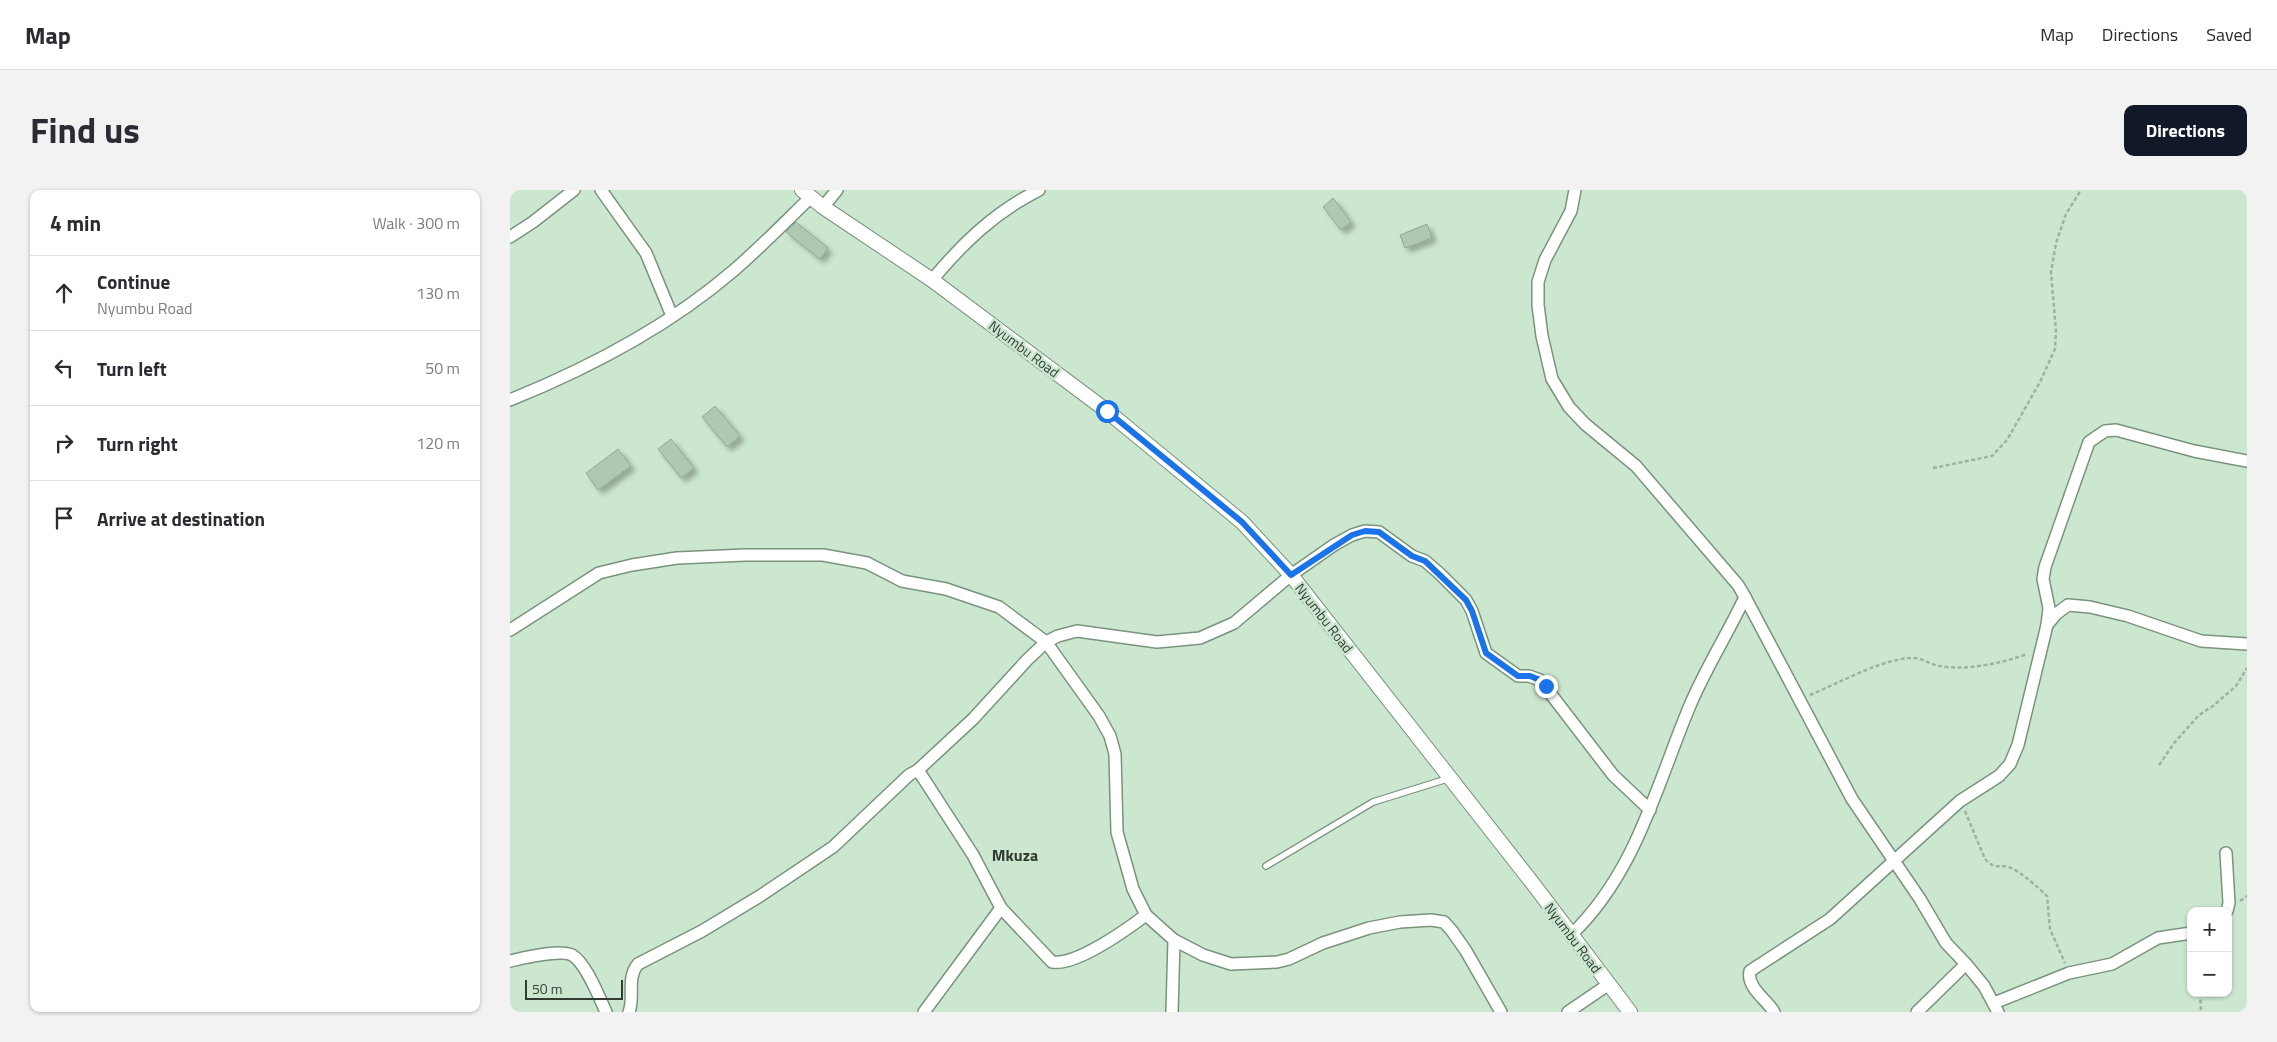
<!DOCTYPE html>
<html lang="en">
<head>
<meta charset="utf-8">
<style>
	:root { --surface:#fff; --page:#f2f2f3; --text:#2b2b33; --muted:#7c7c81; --line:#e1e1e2; --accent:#111827 }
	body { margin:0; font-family:"Titillium Web",sans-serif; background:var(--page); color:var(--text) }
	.controls { position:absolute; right:15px; bottom:15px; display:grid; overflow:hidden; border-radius:10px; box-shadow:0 1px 4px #0004 }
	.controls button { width:45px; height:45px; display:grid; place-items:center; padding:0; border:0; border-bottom:1px solid var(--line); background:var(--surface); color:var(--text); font:25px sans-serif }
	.scale { position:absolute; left:15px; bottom:12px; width:98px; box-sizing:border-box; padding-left:5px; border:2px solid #323c33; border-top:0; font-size:14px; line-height:18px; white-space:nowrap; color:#323c33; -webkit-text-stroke:4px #cce7d0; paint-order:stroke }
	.stop { position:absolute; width:15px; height:15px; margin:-11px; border:4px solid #1a73e8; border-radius:50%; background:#fff }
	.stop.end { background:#1a73e8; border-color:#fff; box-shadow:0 1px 5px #0008 }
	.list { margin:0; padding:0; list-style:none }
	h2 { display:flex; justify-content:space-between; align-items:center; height:65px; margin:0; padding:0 20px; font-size:21px }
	h2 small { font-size:16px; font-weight:400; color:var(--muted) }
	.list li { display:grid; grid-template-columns:32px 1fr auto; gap:15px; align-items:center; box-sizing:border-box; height:75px; padding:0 20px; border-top:1px solid var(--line) }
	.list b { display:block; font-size:19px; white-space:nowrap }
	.list p { margin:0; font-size:16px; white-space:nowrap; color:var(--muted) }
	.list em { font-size:16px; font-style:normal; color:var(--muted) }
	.icon { flex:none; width:28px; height:28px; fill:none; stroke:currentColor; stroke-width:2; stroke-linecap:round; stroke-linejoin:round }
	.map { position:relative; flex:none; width:1737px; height:822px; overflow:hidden; border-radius:10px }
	header { display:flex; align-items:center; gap:30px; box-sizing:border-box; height:70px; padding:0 25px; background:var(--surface); border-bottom:1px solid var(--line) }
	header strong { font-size:24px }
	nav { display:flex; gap:28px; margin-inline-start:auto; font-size:18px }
	.intro { display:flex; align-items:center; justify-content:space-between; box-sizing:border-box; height:120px; padding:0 30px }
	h1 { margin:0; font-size:35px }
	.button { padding:12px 22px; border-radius:10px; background:var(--accent); color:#fff; font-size:18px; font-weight:700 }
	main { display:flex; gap:30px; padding:0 30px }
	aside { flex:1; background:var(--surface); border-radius:10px; box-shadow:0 1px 4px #0004 }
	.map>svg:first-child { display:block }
	.building { fill:#aec8b1; stroke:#8fa993; filter:url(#shadow) }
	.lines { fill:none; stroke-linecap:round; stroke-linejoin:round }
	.service-casing { stroke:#7a937d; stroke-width:8 }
	.minor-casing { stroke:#7a937d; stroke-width:14 }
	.tertiary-casing { stroke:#7a937d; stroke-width:16 }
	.path { stroke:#9db2a0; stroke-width:2.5; stroke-dasharray:4 2.5; stroke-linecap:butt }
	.service { stroke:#fff; stroke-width:5.5 }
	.minor { stroke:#fff; stroke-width:11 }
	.tertiary { stroke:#fff; stroke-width:14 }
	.route { stroke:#1a73e8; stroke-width:6 }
	.labels { text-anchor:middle; stroke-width:5; stroke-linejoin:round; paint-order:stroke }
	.street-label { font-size:14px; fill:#323c33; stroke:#cce7d0 }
	.quarter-label { font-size:16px; font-weight:bold; fill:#323c33; stroke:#cce7d0 }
</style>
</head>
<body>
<header>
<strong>Map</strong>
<nav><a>Map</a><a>Directions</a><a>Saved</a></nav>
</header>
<div class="intro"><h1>Find us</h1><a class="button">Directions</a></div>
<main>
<aside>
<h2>4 min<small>Walk · 300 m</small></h2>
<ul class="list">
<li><svg class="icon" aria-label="ahead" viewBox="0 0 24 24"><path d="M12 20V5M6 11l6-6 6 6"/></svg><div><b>Continue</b><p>Nyumbu Road</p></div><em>130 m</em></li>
<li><svg class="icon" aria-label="left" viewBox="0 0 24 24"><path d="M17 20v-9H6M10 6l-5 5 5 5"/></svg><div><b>Turn left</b></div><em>50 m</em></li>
<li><svg class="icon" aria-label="right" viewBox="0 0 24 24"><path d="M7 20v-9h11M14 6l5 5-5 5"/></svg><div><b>Turn right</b></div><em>120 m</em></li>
<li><svg class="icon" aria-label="arrive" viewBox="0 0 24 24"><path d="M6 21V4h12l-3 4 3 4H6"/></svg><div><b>Arrive at destination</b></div></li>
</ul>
</aside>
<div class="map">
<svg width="1737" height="822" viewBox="0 0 1737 822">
	<defs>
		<filter id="shadow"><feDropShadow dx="4.5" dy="4.5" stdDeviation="2.5" flood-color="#0004"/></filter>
	</defs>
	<rect width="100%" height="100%" fill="#cce7d0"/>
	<!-- building -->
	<g class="building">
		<polygon points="823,8 841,32 831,40 813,17"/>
		<polygon points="286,32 318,58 310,69 276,42"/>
		<polygon points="917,34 922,48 895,58 890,45"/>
		<polygon points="205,216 230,246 217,257 192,227"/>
		<polygon points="161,249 184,278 171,288 148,259"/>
		<polygon points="108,259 121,276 88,300 76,283"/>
	</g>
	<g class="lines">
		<defs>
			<polyline id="service" points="756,676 863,612 940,588"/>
			<g id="minor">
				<polyline points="91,0 136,63 162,126"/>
				<polyline points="313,17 327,0"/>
				<polyline points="0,47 23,32 64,0"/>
				<path d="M422,90c31,-37 63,-68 107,-90"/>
				<path d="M0,210c79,-32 158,-73 223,-129 27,-23 52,-49 78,-74"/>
				<polyline points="1235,407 1342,609 1410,709 1436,753 1456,774 1474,796 1488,822"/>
				<polyline points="1537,435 1546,424 1558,415 1580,417 1618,426 1691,451 1737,454"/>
				<polyline points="0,440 89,383 122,375 167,368 235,365 313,365 357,373 392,391 436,399 489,417 536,452 589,526 600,546 605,564 607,642 623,699 636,725 664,750 693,765 721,774 767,772 779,769 813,753 859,738 890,732 921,730 934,732 942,741 956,761 991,822"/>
				<path d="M408,580l55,85 28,53 51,54c24,4 74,-32 94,-47"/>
				<polyline points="1716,663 1719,713 1717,721"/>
				<path d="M1061,745c66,-63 86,-152 120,-232 16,-37 37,-70 54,-106l-7,-12 -102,-119 -51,-42 -16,-17 -17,-28 -10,-43 -4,-31v-23l7,-22 26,-49 4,-21"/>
				<path d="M0,771c14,-3 49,-12 62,-6 14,8 27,42 34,57"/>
				<polyline points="1484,813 1559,783 1602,774 1648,748 1681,743"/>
				<path d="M119,822c6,-15 -3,-34 9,-48l64,-33 58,-35 73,-49 76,-72 9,-5 55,-51 54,-59 19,-18 12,-6 19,-5 80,11 43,-4 34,-15 57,-48 43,-30 18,-10 13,-4 14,1 33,24 13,5 14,12 27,27 6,11 14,42 32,23h11l11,4 73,95 37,35"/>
				<polyline points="414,822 491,718"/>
				<polyline points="662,822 664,750"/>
				<polyline points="1058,822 1099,794"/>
				<path d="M1264,822c-7,-12 -28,-25 -24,-41l80,-52 130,-118 39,-25 11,-12 8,-19 29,-120 2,-17 -6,-29 2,-12 44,-125 16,-11 11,-1 78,21 53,10"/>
				<polyline points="1407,822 1456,774"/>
			</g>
			<polyline id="tertiary" points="292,0 313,17 422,90 597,221 732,332 781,385 1024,695 1120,822"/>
		</defs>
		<!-- service casing -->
		<use href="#service" class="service-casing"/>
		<!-- minor casing -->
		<use href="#minor" class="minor-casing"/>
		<!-- tertiary casing -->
		<use href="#tertiary" class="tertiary-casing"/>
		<!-- path -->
		<g class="path">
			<polyline points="1423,278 1482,266 1497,250 1530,192 1545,159 1546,141 1541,82 1546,53 1556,24 1571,0"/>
			<path d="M1300,505c29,-12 72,-36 101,-37 11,-1 19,7 29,8 26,5 63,-3 87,-12"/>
			<polyline points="1649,575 1665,552 1689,525 1703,516 1726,496 1737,478"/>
			<path d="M1455,621l20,48c11,12 15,4 26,9 10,4 28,20 36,28l3,33 15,34"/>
			<polyline points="1730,711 1737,706"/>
			<polyline points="1690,803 1691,822"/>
		</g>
		<!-- service -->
		<use href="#service" class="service"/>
		<!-- minor -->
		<use href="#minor" class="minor"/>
		<!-- tertiary -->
		<use href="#tertiary" class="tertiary"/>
	</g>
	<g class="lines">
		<!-- route -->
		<polyline class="route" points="597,221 732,332 781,385 842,345 855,341 869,342 902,366 915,371 956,410 962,421 976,463 1008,486 1020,486 1030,490 1036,496"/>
	</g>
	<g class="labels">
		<!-- street labels -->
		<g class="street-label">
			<text transform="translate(514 159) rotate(37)" y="5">Nyumbu Road</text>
			<text transform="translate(814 428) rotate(52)" y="5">Nyumbu Road</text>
			<text transform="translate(1063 748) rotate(53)" y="5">Nyumbu Road</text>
		</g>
		<!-- quarter labels -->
		<g class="quarter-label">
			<text x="505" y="671">Mkuza</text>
		</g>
	</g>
</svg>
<div class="controls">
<button>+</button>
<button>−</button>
</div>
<div class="scale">50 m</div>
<div class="stop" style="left:597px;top:221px"></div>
<div class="stop end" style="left:1036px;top:496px"></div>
</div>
</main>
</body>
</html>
